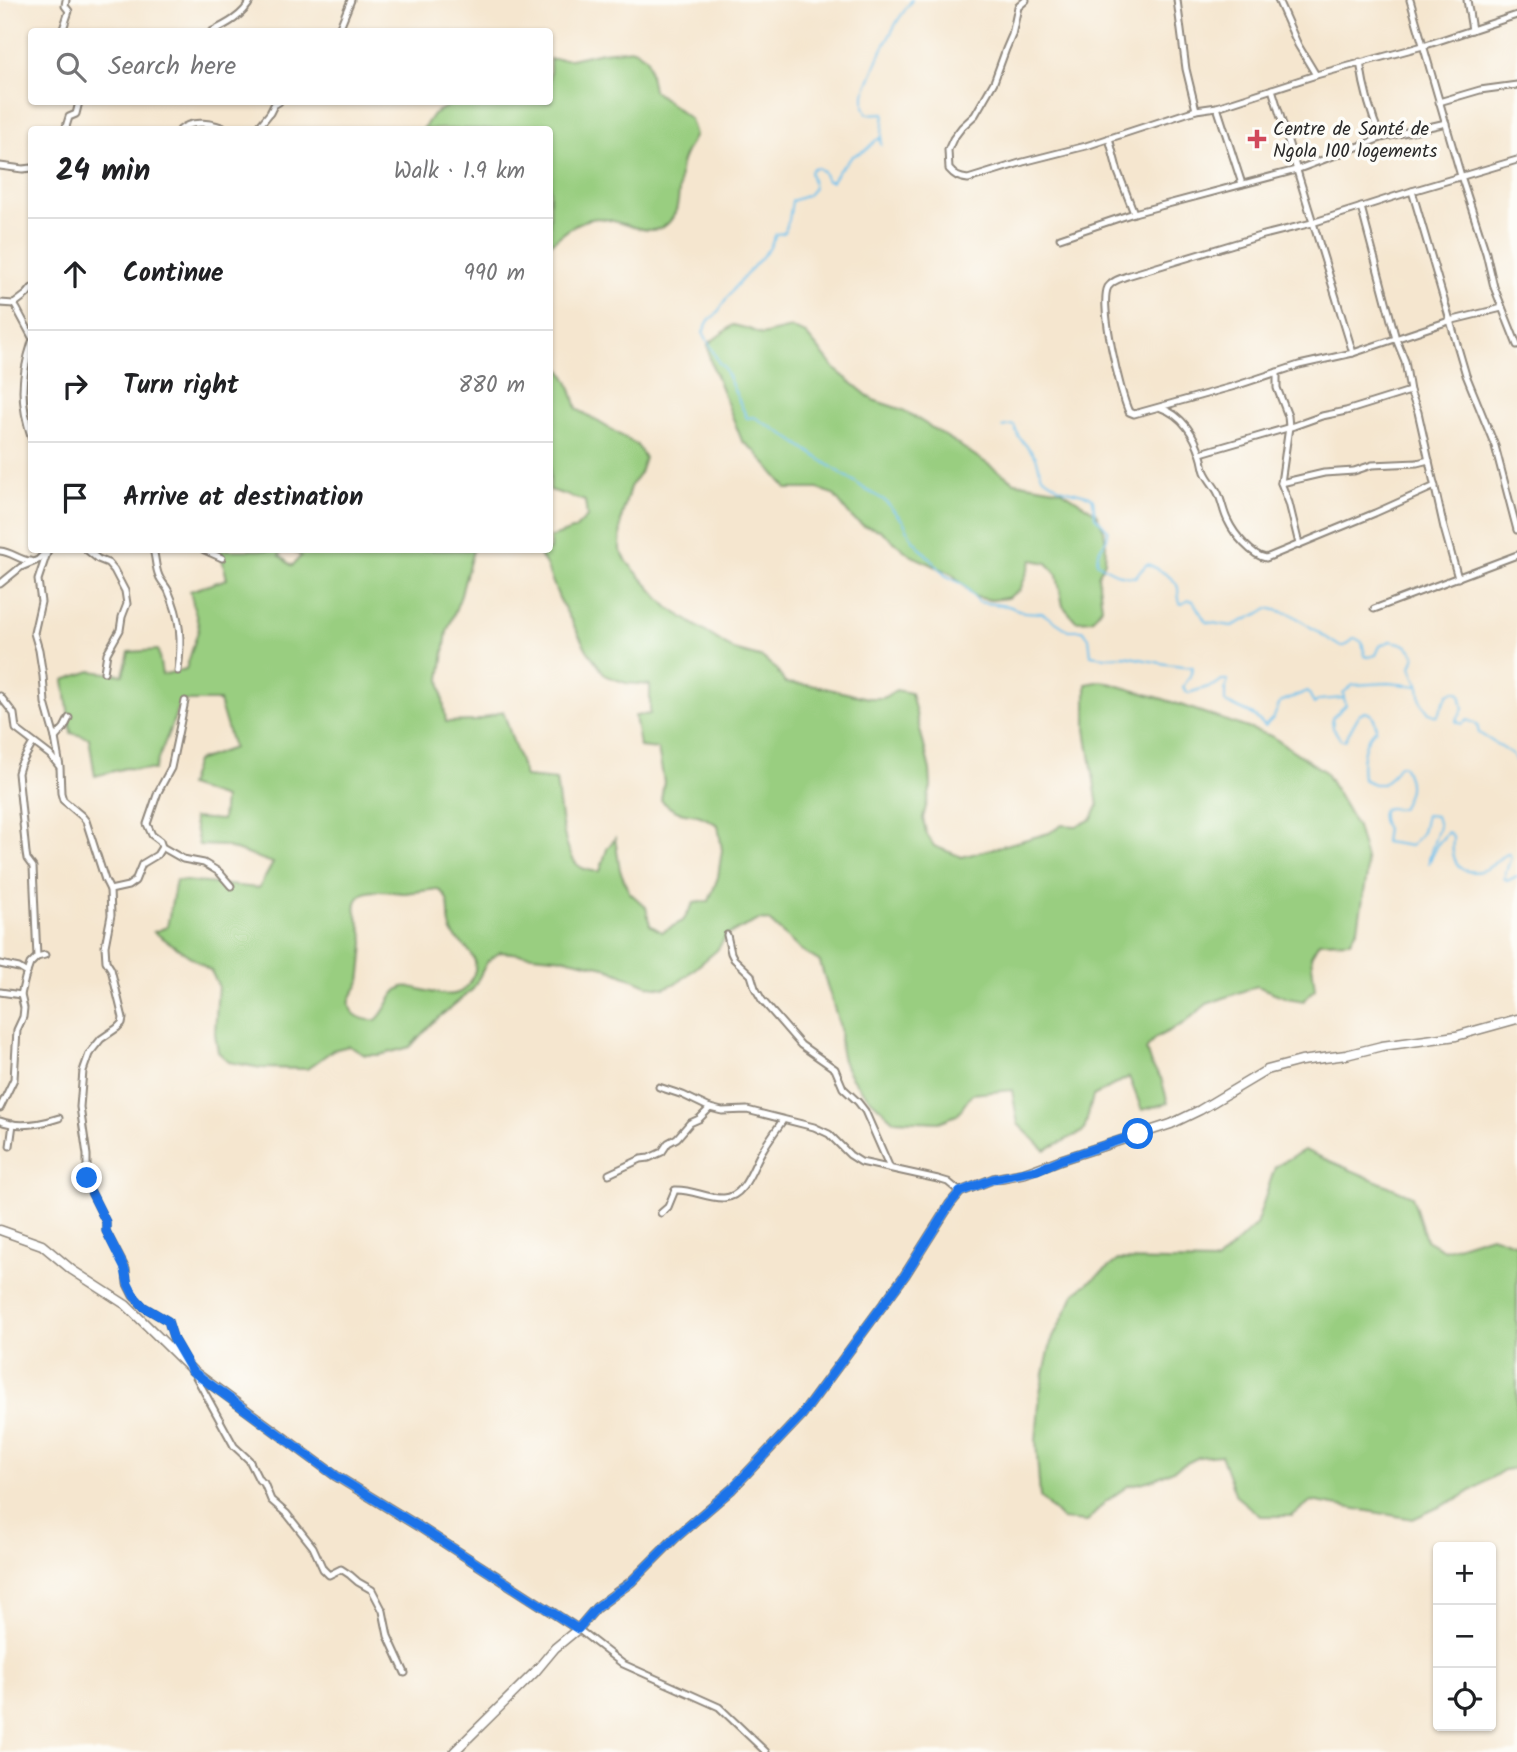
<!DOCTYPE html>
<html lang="en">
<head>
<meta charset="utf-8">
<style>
	:root { --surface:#fff; --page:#f2f2f2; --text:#202124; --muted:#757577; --line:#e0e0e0 }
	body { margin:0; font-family:Kalam,sans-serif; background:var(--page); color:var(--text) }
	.controls { position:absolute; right:21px; bottom:21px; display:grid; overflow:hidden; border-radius:7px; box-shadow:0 2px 5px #0004 }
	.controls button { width:63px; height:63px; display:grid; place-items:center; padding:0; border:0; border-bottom:2px solid var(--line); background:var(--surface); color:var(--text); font:35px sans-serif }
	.stop { position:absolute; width:21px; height:21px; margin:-16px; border:5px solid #1a73e8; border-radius:50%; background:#fff }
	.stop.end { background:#1a73e8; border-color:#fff; box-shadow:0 2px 7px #0008 }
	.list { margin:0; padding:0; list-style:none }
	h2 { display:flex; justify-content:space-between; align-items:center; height:91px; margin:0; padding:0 28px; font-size:30px }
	h2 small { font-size:23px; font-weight:400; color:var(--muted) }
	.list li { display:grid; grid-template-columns:46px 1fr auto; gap:21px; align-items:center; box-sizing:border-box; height:112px; padding:0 28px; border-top:2px solid var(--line) }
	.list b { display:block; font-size:26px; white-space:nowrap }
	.list em { font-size:23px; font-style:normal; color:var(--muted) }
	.icon { flex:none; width:38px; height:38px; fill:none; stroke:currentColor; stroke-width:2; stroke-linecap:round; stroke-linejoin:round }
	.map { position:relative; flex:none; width:1517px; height:1752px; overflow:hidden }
	.search { position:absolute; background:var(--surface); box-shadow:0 2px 5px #0004; left:28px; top:28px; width:525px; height:77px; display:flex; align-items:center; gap:18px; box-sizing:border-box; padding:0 24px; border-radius:7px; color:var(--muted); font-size:26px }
	.panel { position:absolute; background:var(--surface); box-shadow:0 2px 5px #0004; left:28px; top:126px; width:525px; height:427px; border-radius:7px }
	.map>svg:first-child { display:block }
	.green { fill:#99ce80; stroke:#627c56; stroke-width:2; fill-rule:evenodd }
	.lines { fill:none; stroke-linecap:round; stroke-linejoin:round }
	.stream { stroke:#72c2ed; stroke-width:2 }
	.street-casing { stroke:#90887d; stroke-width:9 }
	.secondary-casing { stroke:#90887d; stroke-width:11 }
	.street { stroke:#fff; stroke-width:5 }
	.secondary { stroke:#fff; stroke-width:8 }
	.route { stroke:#1a73e8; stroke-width:9 }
	.poi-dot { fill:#d1495b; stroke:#fdfcf7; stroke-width:2.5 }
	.labels { text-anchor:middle; stroke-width:7; stroke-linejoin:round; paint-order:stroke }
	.poi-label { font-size:19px; fill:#2b2b2b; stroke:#fdfcf7; text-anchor:start }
</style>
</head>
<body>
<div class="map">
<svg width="1517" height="1752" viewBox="0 0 1517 1752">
	<rect width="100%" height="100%" fill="#fdfcf7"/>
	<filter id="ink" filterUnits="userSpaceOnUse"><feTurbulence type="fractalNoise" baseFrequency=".0143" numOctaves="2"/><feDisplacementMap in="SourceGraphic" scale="14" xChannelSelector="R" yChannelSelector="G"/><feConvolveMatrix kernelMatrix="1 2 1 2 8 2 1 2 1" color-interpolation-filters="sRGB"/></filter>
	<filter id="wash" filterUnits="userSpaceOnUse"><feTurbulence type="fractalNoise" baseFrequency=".00686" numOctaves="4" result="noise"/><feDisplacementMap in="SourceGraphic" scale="28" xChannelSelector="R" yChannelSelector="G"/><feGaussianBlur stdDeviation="1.57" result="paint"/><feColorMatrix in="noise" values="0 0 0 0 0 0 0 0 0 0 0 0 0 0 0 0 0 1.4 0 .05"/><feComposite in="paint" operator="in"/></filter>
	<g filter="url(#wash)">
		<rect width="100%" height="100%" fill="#f5e6cf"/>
		<!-- green -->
		<g class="green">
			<path d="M634,49l13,9 6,32 37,29 5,16c-5,10 -12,20 -14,30 -3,14 0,36 -6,48 -18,38 -57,0 -84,6 -16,3 -29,16 -41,25v-114l-127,-1 10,-15 22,-12h95v-43h21l31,-7z"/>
			<polygon points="733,325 749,329 762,335 791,328 806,334 836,370 873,400 903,410 950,439 1015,482 1061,490 1096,513 1104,530 1106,545 1105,561 1098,576 1102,607 1092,620 1076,621 1063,606 1057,575 1047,563 1032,560 1020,590 1007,598 991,600 975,597 952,574 910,555 880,530 864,526 852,518 833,494 818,489 787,489 755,451 742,441 710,360 708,344"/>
			<path d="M550,359c18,14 21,29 27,50l60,36 8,13 -5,15 -10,14 -9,32 -1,31 8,13 31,35 11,11 64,41 29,8 14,12 8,13 31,3 52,12h15l13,-8 15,3 19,77 1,17 -8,31 3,15 8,13 28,11 87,-24 13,-8 15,1 15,-7 6,-13 -12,-77v-45l16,-3 61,18 108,37 54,36 32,55 9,32 1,16 -9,53 -8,13 -31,1 -8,14 4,33 -11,12 -17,-3 -30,-12 -50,18 -24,20 -28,14 -9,12 5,15 10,13 7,25 -26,7 -13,-33 -36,19 -9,35 -39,19 -27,-26 -6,-34 -40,4 -15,21 -18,7 -46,-2c-19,-18 -48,-40 -52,-68 -2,-10 1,-19 -2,-28 -6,-21 -13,-41 -19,-62l-22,-14 -29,-27 -10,-1 -32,15 -10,15 -38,32 -15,6 -15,-2 -44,-19 -41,-9 -64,-6 -13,10 -14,27 -42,35 -21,23 -30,8h-15l-16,-9 -16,4 -26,19 -46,-1 -32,-6 -11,-10 -3,-18 3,-49 -7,-14 -57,-39 13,-5 9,-47 83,8 14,-25 -49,-17 -25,-1 -6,-27 29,2 2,-22 -36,-12 8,-25 37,-13 -14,-47h-38l-27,69 -28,-2 -31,8 -6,-38 -18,-5 -7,-53 27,-9 32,4 6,-23 29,-2 4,25 24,-6 13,-41 -9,-37 37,-12 -7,-29h63l-4,5 13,11 9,-10 -9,-6h181l-13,48 -13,34 -7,47 6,43 30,-1 27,-10 22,66 31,3c4,25 5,61 19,82 5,7 16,10 25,9l7,-22 8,-11 5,32 9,22 17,15 4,18 12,7 21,-11 11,-18 15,-2 9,-24 4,-27 -4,-25c-6,-3 -13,-8 -21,-10 -18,-3 -21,-1 -36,-15l3,-18 -6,-33 -18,-2 -5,-31 15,-2v-29l-24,-2 -20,-7 -19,-26 -28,-52 -14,-35 -9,-13h14v-12l25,-9 12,-12 -2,-16 -35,-11zM438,889c18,13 6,29 15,45 6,9 17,14 21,25 3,7 1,14 -3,21 -10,22 -33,14 -52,9 -6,-1 -10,-4 -16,-2 -13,5 -16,24 -27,33 -12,1 -29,-5 -26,-20 2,-7 8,-12 10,-19 2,-13 3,-25 4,-38 1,-15 -19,-38 -1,-49 10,-6 32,-1 43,-1 11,-1 22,-3 32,-4z"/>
			<polygon points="1304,1150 1412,1196 1426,1240 1444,1250 1491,1235 1517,1244 1517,1468 1504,1470 1461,1497 1413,1519 1311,1501 1292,1516 1260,1516 1236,1496 1221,1455 1199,1457 1155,1479 1128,1486 1105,1502 1087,1522 1062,1520 1040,1497 1036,1441 1040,1392 1051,1342 1075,1293 1118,1260 1216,1262 1256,1225 1275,1167"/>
		</g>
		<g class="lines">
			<!-- stream -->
			<g class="stream">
				<path d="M912,0l-14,20 -16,30 -18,44v12l3,8 17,-1 -3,31 -1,-6 -5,3 -8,8 -14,7 -15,15 -6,10h-5l-4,-9 -5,-4h-5l-3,4 4,16 -6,7 -16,6 -3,19 -5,13 -8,1 -7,15 -34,38 -20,29 -6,4 -6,12 16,31 4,3 24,52 7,-1 31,18 54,37 19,12 8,6 18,10 19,21 10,19 12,13 20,22 19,10 14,17 30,4 16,6 18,1 26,17h15l6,8 2,17 14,2 20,-1 41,8 27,3 -3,9 -7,11 5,6 27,-8 7,-5h6l-3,11v11l28,13 12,11 9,-9 6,-15 28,-11 6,13 5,-4 25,-2 2,7 -14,13 1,10 8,12h4l14,-25 6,-3c9,2 11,9 11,17 -14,12 -15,32 -13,50l11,5h9l8,-7 8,-12h4c9,18 8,26 -2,44 -3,0 -7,-1 -11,-1 -13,-1 -8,14 -4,21l-2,13 27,4 11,-14 4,-17 10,1 3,10 -10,32v5l7,-17 12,-14 5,4c0,5 -1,11 0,16 3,22 23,24 38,14 7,-5 9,-11 18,-12l2,3 -7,21 3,3 10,-5"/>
				<path d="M1002,427l12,-2 4,11 18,21 6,19 18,12 30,8 3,3 2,17 13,14 -1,9 -9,13 -1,10c11,8 24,15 38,15l12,-13c8,3 26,13 30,21 3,6 0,11 3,18l2,1 7,-4 4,1 13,21 26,4 28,-13 8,-5 23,6 48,32h6l10,-8 7,4 3,14 3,1 8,-2 4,-9 10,-5c12,2 19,3 25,15l-4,11 8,20 2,15 8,11 8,3 11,-22 7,-3 5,2 3,16 -7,12 1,1 5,2 6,-4 9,5 2,8 33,21 5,8"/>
				<polyline points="1344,697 1343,693 1353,685 1388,683 1418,686"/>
			</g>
		</g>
	</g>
	<g filter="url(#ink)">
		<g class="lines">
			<defs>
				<g id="street">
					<path d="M1026,0l-8,7 -6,28 -6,14 -12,33 -19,33 -13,12 -9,12 -5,11 1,19c6,7 10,9 19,10l55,-17 63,-16 110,-36 21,-3 99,-32 107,-29 94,-31"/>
					<polyline points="1177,0 1186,69 1196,110"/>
					<polyline points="1278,0 1298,45 1316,75"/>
					<polyline points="1410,0 1461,176 1486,253 1494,287 1517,345"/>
					<polyline points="1467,0 1472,30"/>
					<polyline points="62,32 69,11 65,6 66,0"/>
					<path d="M211,32c16,-8 32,-16 40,-32"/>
					<polyline points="338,32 351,0"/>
					<path d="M1360,62c4,27 10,51 21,76"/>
					<polyline points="1272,89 1353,353"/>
					<polyline points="1439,102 1480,90 1517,85"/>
					<polyline points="1217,107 1242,184"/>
					<polyline points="65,130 69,117 76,114 79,102"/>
					<path d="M180,130c11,-11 35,-7 48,0"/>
					<polyline points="256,130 270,113 274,105 279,102"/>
					<polyline points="1109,138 1118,172 1134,213"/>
					<polyline points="0,166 23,169 32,168"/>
					<polyline points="1412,191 1466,375 1495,446 1517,530"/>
					<polyline points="1361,207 1396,339 1405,361 1410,391 1418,412 1444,528 1458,578"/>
					<polyline points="1060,238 1134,213 1296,170 1381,138 1446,123"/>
					<polyline points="0,303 14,304 27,294 32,288"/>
					<polyline points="14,304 17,309 32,337"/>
					<path d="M1502,308l-53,13 -96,32 -54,12 -64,21 -101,28 -5,-2c-9,-19 -30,-108 -21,-125 5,-7 12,-8 19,-11l133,-40 52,-13 100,-32 105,-31"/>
					<path d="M32,342c-12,37 -12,61 0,97"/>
					<polyline points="1277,372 1277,388 1288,416 1289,427 1281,483 1289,503 1299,544"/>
					<path d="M1161,408c21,7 34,27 40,48 2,5 2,11 4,16 3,7 8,12 12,19 5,9 6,21 11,30 6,13 24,35 38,37l109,-45 60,-27"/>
					<polyline points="1201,453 1294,426 1322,416 1346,411 1410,391"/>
					<polyline points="1281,483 1324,473 1354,471 1372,465 1417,463 1429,460"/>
					<polyline points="48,550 38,580 41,602 34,633 39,650 43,676 45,703 55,738 60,767 61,793 63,800 82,816 86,821 105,880 110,890 111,915 105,946 106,961 111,969 123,1018 122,1023 117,1028 101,1039 89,1054 83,1071 80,1107 87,1155 87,1178 89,1188 106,1222 106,1231 126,1269 127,1284 133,1296 144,1307 168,1321 174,1340 186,1361"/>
					<polyline points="87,550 98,559 108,563 114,570 125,591 127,604 122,617 120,630 107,653 104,672"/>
					<path d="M153,550c3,8 2,17 6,26 2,5 6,9 9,14 13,29 14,50 10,81"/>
					<polyline points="204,550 222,558"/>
					<path d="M0,551c12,1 19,9 30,10"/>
					<polyline points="0,584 21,567 38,560 46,552"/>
					<polyline points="1374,609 1517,555"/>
					<polyline points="0,696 14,714 16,729 50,755 59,766"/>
					<polyline points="55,738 64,728 69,718"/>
					<polyline points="33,743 20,766 18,773 26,853 27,859 33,867 37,957"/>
					<polyline points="162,847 183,859 204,863 219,872 231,886"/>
					<polyline points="110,890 128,886 135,881 142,864 157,855 162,847 160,841 152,835 147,824 158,792 171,768 185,701"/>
					<polyline points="727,935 731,953 734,959 751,975 755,988 762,1000 801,1045 835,1069 843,1088 858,1102 865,1111 890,1168"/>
					<polyline points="0,964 19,968 27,973"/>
					<polyline points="0,992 21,995"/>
					<polyline points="659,1087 683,1095 710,1108 722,1111 747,1110 814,1127 829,1134 850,1155 861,1162 938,1179 948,1182 960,1192"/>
					<polyline points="0,1108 14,1079 17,1030 23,1017 24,1008 21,995 25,978 30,964 37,957 45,955"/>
					<path d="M0,1121c19,7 41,3 59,-3"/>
					<polyline points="10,1146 13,1124"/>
					<polyline points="609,1174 641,1159 649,1158 662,1152 668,1143 677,1138 690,1123 699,1119 710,1108"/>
					<path d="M661,1213l7,-6 7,-17c17,-1 33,9 49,8 23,-1 29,-35 40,-50 6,-10 13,-19 19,-28"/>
					<polyline points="195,1375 234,1446 249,1460 259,1480 264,1483 271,1500 287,1514 313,1547 323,1569 329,1575 341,1569 350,1575 358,1582 372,1590 383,1611 388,1636 405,1673"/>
					<polyline points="578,1629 623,1664 719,1707 766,1752"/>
				</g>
				<g id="secondary">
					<polyline points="0,1230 42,1245 72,1270 126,1305 193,1371 336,1476 418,1526 578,1629"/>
					<polyline points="454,1752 535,1672 555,1648 578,1629 596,1608 631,1582 675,1538 732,1489 801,1416 905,1275 950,1204 960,1192 993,1179 1025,1173 1060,1160 1171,1124 1200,1110 1267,1070 1301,1061 1346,1055 1382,1046 1456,1036 1517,1019"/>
				</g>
			</defs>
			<!-- street casing -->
			<use href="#street" class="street-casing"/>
			<!-- secondary casing -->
			<use href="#secondary" class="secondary-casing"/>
			<!-- street -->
			<use href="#street" class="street"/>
			<!-- secondary -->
			<use href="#secondary" class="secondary"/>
		</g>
	</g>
	<g class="lines" filter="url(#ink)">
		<!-- route -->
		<polyline class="route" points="87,1178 89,1188 106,1222 106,1231 125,1269 128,1284 134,1296 144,1307 168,1321 174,1340 192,1371 336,1476 418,1526 578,1629 596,1608 631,1582 675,1538 732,1489 801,1416 905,1275 950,1204 960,1192 993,1179 1037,1170 1060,1160 1138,1134"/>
	</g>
	<!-- markers -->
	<path class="poi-dot" d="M1253.5 128.5h7v7h7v7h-7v7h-7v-7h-7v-7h7z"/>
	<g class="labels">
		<!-- poi labels -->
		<g class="poi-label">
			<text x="1273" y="135">Centre de Santé de<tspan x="1273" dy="22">Ngola 100 logements</tspan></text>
		</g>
	</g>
</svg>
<div class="controls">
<button>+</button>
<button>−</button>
<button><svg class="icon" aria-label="locate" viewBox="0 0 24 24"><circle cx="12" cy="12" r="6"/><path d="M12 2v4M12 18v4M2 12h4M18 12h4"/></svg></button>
</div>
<div class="stop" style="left:1138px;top:1134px"></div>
<div class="stop end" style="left:87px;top:1178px"></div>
<div class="search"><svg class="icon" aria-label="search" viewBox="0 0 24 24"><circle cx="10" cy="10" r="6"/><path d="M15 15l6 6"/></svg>Search here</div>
<section class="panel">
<h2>24 min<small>Walk · 1.9 km</small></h2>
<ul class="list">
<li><svg class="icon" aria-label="ahead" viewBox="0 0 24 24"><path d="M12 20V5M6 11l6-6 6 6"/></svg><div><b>Continue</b></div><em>990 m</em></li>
<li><svg class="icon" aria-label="right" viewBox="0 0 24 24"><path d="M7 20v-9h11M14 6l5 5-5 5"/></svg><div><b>Turn right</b></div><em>880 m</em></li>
<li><svg class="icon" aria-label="arrive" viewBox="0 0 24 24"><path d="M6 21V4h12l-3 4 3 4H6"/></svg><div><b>Arrive at destination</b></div></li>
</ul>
</section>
</div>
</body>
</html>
